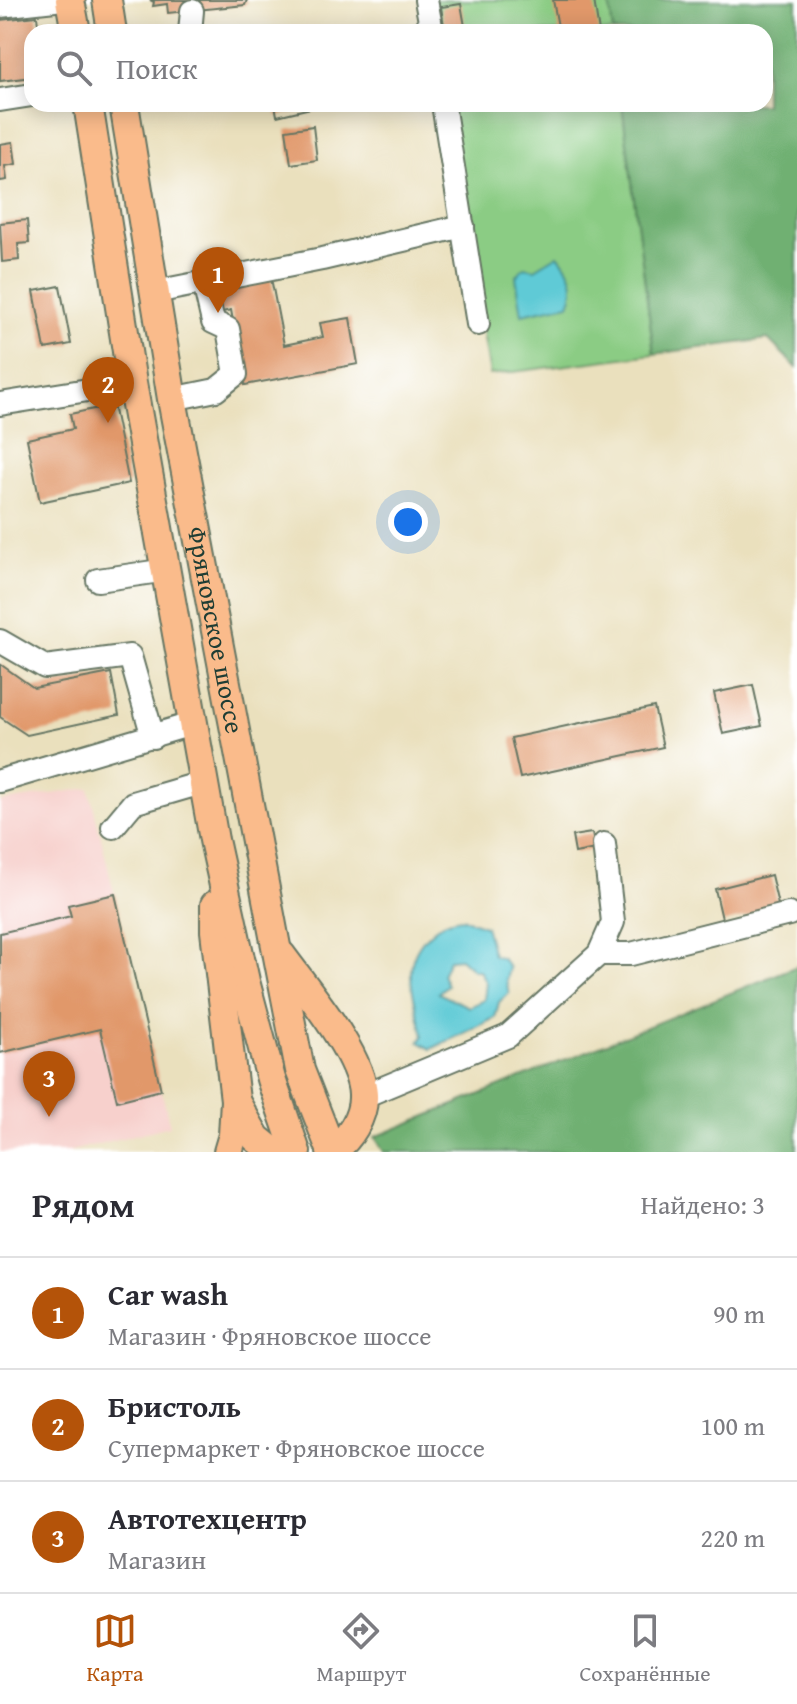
<!DOCTYPE html>
<html lang="ru">
<head>
<meta charset="utf-8">
<style>
	:root { --surface:#fff; --page:#f7f7f7; --text:#2b2b33; --muted:#7c7c81; --line:#e1e1e2; --accent:#b45309 }
	body { margin:0; font-family:"Gentium Book Plus",serif; background:var(--page); color:var(--text) }
	.you { position:absolute; left:408px; top:522px; width:28px; height:28px; margin:-20px; border:6px solid #fff; border-radius:50%; background:#1a73e8; box-shadow:0 0 0 12px #1a73e833 }
	.badge { display:grid; place-items:center; width:52px; height:52px; border-radius:50%; background:var(--accent); color:#fff; font-size:26px; font-weight:700 }
	.pin { position:absolute; translate:-50% -66px; filter:drop-shadow(0 2px 4px #0008) }
	.pin::after { content:''; position:absolute; top:42px; width:28px; height:24px; background:inherit; clip-path:polygon(0 0,100% 0,50% 100%) }
	.list { margin:0; padding:0; list-style:none }
	h2 { display:flex; justify-content:space-between; align-items:center; height:104px; margin:0; padding:0 32px; font-size:34px }
	h2 small { font-size:26px; font-weight:400; color:var(--muted) }
	.list li { display:grid; grid-template-columns:52px 1fr auto; gap:24px; align-items:center; box-sizing:border-box; height:112px; padding:0 32px; border-top:2px solid var(--line) }
	.list b { display:block; font-size:30px; white-space:nowrap }
	.list p { margin:0; font-size:26px; white-space:nowrap; color:var(--muted) }
	.list em { font-size:26px; font-style:normal; color:var(--muted) }
	.icon { flex:none; width:44px; height:44px; fill:none; stroke:currentColor; stroke-width:2; stroke-linecap:round; stroke-linejoin:round }
	.map { position:relative; flex:none; width:797px; height:1152px; overflow:hidden }
	.search { position:absolute; background:var(--surface); box-shadow:0 4px 20px #0003; left:24px; right:24px; top:24px; height:88px; display:flex; align-items:center; gap:20px; box-sizing:border-box; padding:0 28px; border-radius:24px; color:var(--muted); font-size:30px }
	.sheet { height:440px; background:var(--surface) }
	nav { display:flex; justify-content:space-around; align-items:center; box-sizing:border-box; height:112px; border-top:2px solid var(--line); background:var(--surface); font-size:22px; color:var(--muted) }
	nav a { display:grid; justify-items:center; gap:4px }
	nav .on { color:var(--accent) }
	.map>svg:first-child { display:block }
	.built { fill:#f7d0cc }
	.green { fill:#8bcc84; stroke:#55845c; stroke-width:2 }
	.forest { fill:#70b072; stroke:#487653; stroke-width:2 }
	.water { fill:#5ecad6; stroke:#3e8485; stroke-width:2; fill-rule:evenodd }
	.building { fill:#e1986b }
	.lines { fill:none; stroke-linecap:round; stroke-linejoin:round }
	.minor-casing { stroke:#667664; stroke-width:26 }
	.major-casing { stroke:#667664; stroke-width:32 }
	.minor { stroke:#fff; stroke-width:22 }
	.major { stroke:#fabb8b; stroke-width:28 }
	.labels { text-anchor:middle; stroke-width:6; stroke-linejoin:round; paint-order:stroke }
	.street-label { font-size:26px; fill:#1f3d34; stroke:#fff }
</style>
</head>
<body>
<div class="map">
<svg width="797" height="1152" viewBox="0 0 797 1152">
	<rect width="100%" height="100%" fill="#fff"/>
	<filter id="ink" filterUnits="userSpaceOnUse"><feTurbulence type="fractalNoise" baseFrequency=".0125" numOctaves="2"/><feDisplacementMap in="SourceGraphic" scale="16" xChannelSelector="R" yChannelSelector="G"/><feConvolveMatrix kernelMatrix="1 2 1 2 8 2 1 2 1" color-interpolation-filters="sRGB"/></filter>
	<filter id="wash" filterUnits="userSpaceOnUse"><feTurbulence type="fractalNoise" baseFrequency=".006" numOctaves="4" result="noise"/><feDisplacementMap in="SourceGraphic" scale="32" xChannelSelector="R" yChannelSelector="G"/><feGaussianBlur stdDeviation="1.8" result="paint"/><feColorMatrix in="noise" values="0 0 0 0 0 0 0 0 0 0 0 0 0 0 0 0 0 1.4 0 .05"/><feComposite in="paint" operator="in"/></filter>
	<g filter="url(#wash)">
		<rect width="100%" height="100%" fill="#eae0bd"/>
		<!-- built -->
		<polygon class="built" points="89,788 170,1126 67,1152 0,1152 0,802"/>
		<!-- green -->
		<g class="green">
			<polygon points="427,0 609,0 613,32 433,32"/>
			<polygon points="445,104 622,104 654,354 490,375"/>
		</g>
		<!-- forest -->
		<g class="forest">
			<polygon points="609,0 797,0 797,368 768,339 654,354 622,104 765,104 765,32 613,32"/>
			<polygon points="797,966 797,1152 384,1152 375,1137"/>
		</g>
		<!-- water -->
		<g class="water">
			<path d="M558,255c13,16 20,29 11,49l-47,10 -6,-37 8,-10 11,2z"/>
			<path d="M462,918l23,8 8,29 9,3 7,10 -3,12 3,13 -10,9 -4,16 -64,31 -12,-7 4,-6c-4,-20 -12,-43 -12,-63 0,-27 25,-53 51,-55zM460,958l13,12h6l7,13 -2,17 -15,7 -31,-14 9,-8 -5,-10 7,-16z"/>
		</g>
		<g id="blocks">
			<!-- building -->
			<g class="building">
				<polygon points="150,0 247,0 245,5 168,13 167,4 153,6 154,2"/>
				<polygon points="553,0 594,0 599,32 559,32"/>
				<polygon points="461,4 466,32 445,32 441,7"/>
				<polygon points="37,16 39,32 32,32 32,77 0,81 0,20"/>
				<polygon points="275,104 314,104 315,107 277,116"/>
				<polygon points="313,126 317,160 291,164 286,130"/>
				<polygon points="13,142 16,164 5,166 7,180 0,181 0,144"/>
				<polygon points="27,220 29,243 18,244 19,260 2,262 0,223"/>
				<polygon points="271,278 284,345 323,337 320,323 350,318 358,364 245,385 231,310 218,313 214,288"/>
				<polygon points="60,286 71,344 45,349 34,291"/>
				<polygon points="113,405 129,483 40,502 27,439 73,429 70,414"/>
				<polygon points="0,664 34,688 111,673 119,715 27,735 0,717"/>
				<polygon points="753,685 762,726 723,734 714,693"/>
				<polygon points="654,707 663,747 520,778 511,738"/>
				<polygon points="592,833 595,849 575,853 572,836"/>
				<polygon points="771,875 779,909 723,923 715,889"/>
				<polygon points="115,894 161,1090 117,1101 100,1029 0,1053 0,933 71,916 68,905"/>
			</g>
		</g>
	</g>
	<g filter="url(#ink)">
		<use href="#blocks" fill-opacity="0" stroke="#667664" stroke-width="2"/>
		<g class="lines">
			<defs>
				<g id="minor">
					<polyline points="426,0 432,32"/>
					<polyline points="0,6 55,0"/>
					<polyline points="190,32 192,11"/>
					<polyline points="0,100 32,95"/>
					<polyline points="443,104 478,324"/>
					<polyline points="155,292 322,259 463,226"/>
					<polyline points="172,399 216,390 236,374 228,329 213,322 204,283"/>
					<polyline points="0,404 132,383"/>
					<polyline points="98,580 167,570"/>
					<polyline points="0,641 45,667 130,656 153,737"/>
					<polyline points="0,781 195,723"/>
					<polyline points="113,827 133,803 205,782"/>
					<polyline points="599,954 613,922 604,844"/>
					<polyline points="364,1096 508,1036 599,954 631,954 789,914"/>
				</g>
				<g id="major">
					<polyline points="70,0 76,32"/>
					<polyline points="107,0 112,32"/>
					<polyline points="88,104 132,383 214,840 245,981 271,1079 296,1152"/>
					<path id="s1" d="M124,104l48,295 102,537 26,134 32,82"/>
					<polyline points="215,905 215,931 235,1100 233,1135 228,1152"/>
					<path d="M281,955c24,33 81,100 82,140 1,22 -14,45 -32,57"/>
					<polyline points="235,1101 256,1138 273,1152"/>
				</g>
			</defs>
			<!-- minor casing -->
			<use href="#minor" class="minor-casing"/>
			<!-- major casing -->
			<use href="#major" class="major-casing"/>
			<!-- minor -->
			<use href="#minor" class="minor"/>
			<!-- major -->
			<use href="#major" class="major"/>
		</g>
	</g>
	<g class="labels">
		<!-- street labels -->
		<g class="street-label">
			<text dy="9" stroke="none"><textPath href="#s1" startOffset="534">Фряновское шоссе</textPath></text>
		</g>
	</g>
</svg>
<div class="you"></div>
<div class="pin badge" style="left:218px;top:313px">1</div>
<div class="pin badge" style="left:108px;top:423px">2</div>
<div class="pin badge" style="left:49px;top:1117px">3</div>
<div class="search"><svg class="icon" aria-label="search" viewBox="0 0 24 24"><circle cx="10" cy="10" r="6"/><path d="M15 15l6 6"/></svg>Поиск</div>
</div>
<section class="sheet">
<h2>Рядом<small>Найдено: 3</small></h2>
<ul class="list">
<li><span class="badge">1</span><div><b>Car wash</b><p>Магазин · Фряновское шоссе</p></div><em>90 m</em></li>
<li><span class="badge">2</span><div><b>Бристоль</b><p>Супермаркет · Фряновское шоссе</p></div><em>100 m</em></li>
<li><span class="badge">3</span><div><b>Автотехцентр</b><p>Магазин</p></div><em>220 m</em></li>
</ul>
</section>
<nav>
<a class="on"><svg class="icon" aria-label="map" viewBox="0 0 24 24"><path d="M3 6l6-2 6 2 6-2v14l-6 2-6-2-6 2zM9 4v14M15 6v14"/></svg>Карта</a>
<a><svg class="icon" aria-label="directions" viewBox="0 0 24 24"><path d="M12 3l9 9-9 9-9-9zM9 14v-3h6M13 9l2 2-2 2"/></svg>Маршрут</a>
<a><svg class="icon" aria-label="saved" viewBox="0 0 24 24"><path d="M7 4h10v16l-5-4-5 4z"/></svg>Сохранённые</a>
</nav>
</body>
</html>
